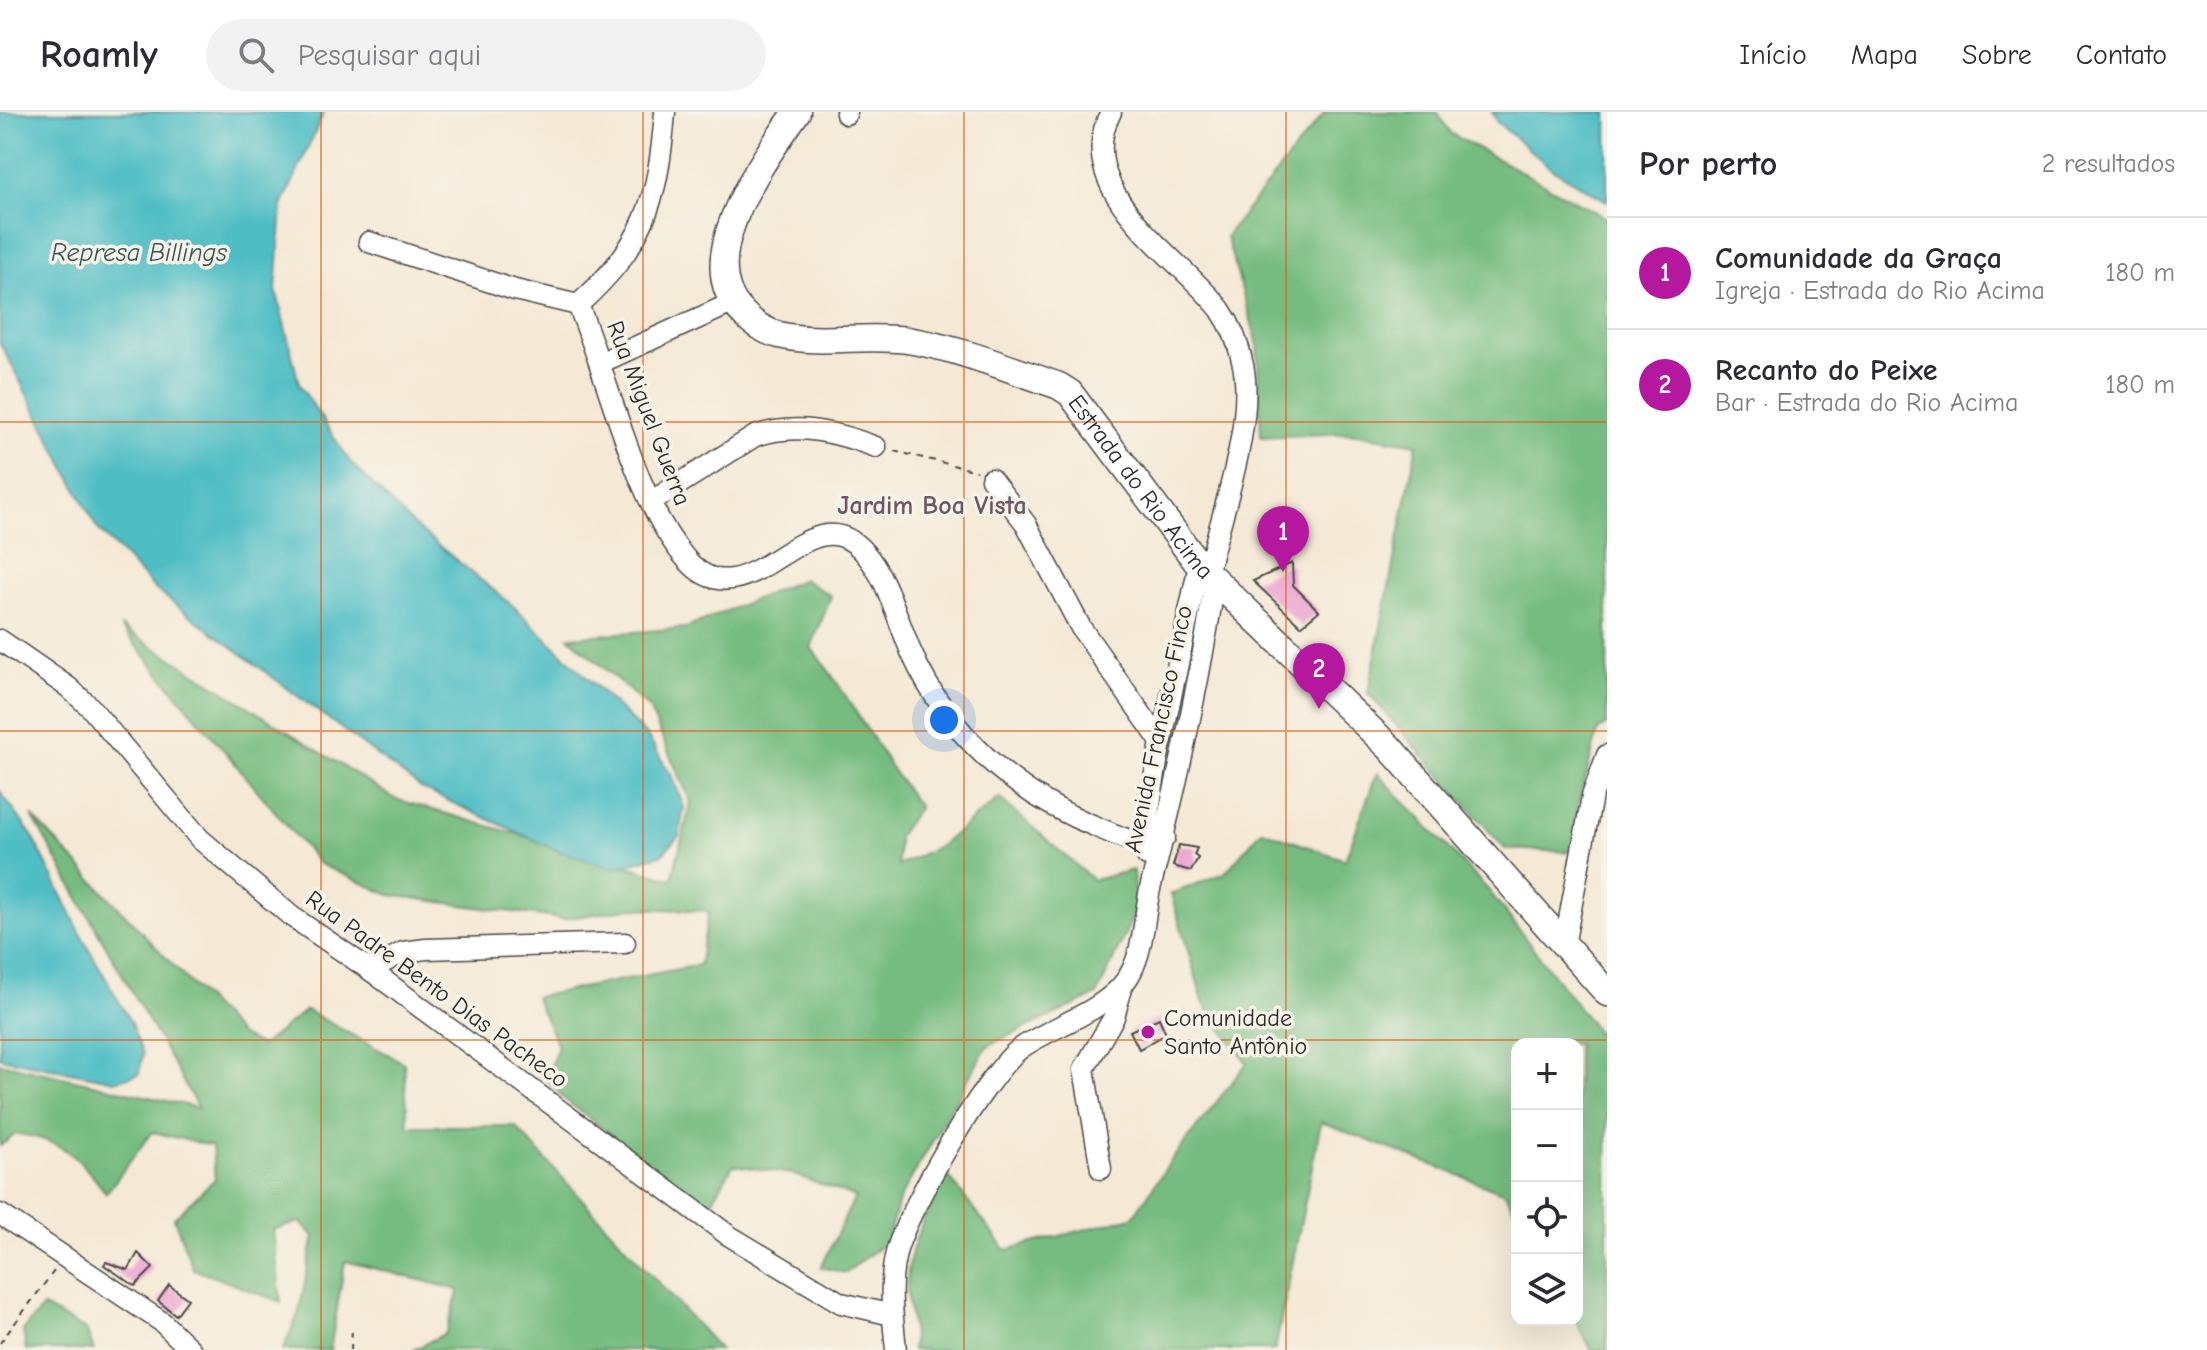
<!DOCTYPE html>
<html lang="pt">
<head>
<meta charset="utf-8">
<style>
	:root { --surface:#fff; --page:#f2f2f3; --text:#2b2b33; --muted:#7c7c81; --line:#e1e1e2; --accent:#b5179e }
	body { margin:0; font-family:"Comic Neue",sans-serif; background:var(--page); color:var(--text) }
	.controls { position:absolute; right:24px; bottom:24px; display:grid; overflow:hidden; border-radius:16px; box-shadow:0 8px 32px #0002 }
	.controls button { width:72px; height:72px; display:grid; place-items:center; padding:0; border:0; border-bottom:2px solid var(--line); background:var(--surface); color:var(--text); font:40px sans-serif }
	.you { position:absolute; left:944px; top:608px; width:28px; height:28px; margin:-20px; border:6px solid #fff; border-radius:50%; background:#1a73e8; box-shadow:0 0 0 12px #1a73e833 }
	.badge { display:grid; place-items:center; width:52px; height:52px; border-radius:50%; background:var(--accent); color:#fff; font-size:26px; font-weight:700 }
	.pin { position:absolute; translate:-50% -66px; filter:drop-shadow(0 2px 4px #0008) }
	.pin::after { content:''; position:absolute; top:42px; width:28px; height:24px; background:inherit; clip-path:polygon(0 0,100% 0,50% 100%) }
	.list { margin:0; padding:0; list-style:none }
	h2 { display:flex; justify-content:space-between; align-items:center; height:104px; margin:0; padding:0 32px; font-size:34px }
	h2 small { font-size:26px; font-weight:400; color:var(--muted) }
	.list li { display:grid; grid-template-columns:52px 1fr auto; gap:24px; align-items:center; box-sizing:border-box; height:112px; padding:0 32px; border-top:2px solid var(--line) }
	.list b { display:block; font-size:30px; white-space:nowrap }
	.list p { margin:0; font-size:26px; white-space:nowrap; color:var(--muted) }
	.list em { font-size:26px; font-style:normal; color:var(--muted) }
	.icon { flex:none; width:44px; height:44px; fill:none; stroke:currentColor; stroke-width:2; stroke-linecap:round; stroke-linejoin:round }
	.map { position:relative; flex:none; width:1607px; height:1238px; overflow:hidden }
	header { display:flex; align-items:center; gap:48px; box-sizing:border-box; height:112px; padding:0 40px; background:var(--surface); border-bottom:2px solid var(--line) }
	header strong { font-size:38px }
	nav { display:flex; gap:44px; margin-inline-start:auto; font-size:28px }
	.search { width:560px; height:72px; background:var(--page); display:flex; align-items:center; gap:20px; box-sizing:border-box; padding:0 28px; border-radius:44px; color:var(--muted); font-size:30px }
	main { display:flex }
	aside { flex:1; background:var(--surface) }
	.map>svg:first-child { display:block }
	.forest { fill:#76bc80; stroke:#507456; stroke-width:2 }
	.water { fill:#4fbec4; stroke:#3d7478; stroke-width:2 }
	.building { fill:#eca6d2 }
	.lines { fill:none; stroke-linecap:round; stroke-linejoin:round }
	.minor-casing { stroke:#494845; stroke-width:23 }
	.major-casing { stroke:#494845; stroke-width:29 }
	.path { stroke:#494845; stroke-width:2; stroke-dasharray:6 6; stroke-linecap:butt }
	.minor { stroke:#fff; stroke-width:20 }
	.major { stroke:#fff; stroke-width:26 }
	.grid { fill:none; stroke:#df570e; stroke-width:2; stroke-opacity:0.55 }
	.poi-dot { fill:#b5179e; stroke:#f7f3e8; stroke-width:3 }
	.labels { text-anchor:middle; stroke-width:7; stroke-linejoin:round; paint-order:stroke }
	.street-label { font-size:24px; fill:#2b2b2b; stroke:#f7f3e8 }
	.poi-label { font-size:24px; fill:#2b2b2b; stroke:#f7f3e8; text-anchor:start }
	.water-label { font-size:26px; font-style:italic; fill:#365759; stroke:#f7f3e8 }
	.neighbourhood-label { font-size:26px; font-weight:bold; fill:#6f5665; stroke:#f7f3e8 }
</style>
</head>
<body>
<header>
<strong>Roamly</strong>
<div class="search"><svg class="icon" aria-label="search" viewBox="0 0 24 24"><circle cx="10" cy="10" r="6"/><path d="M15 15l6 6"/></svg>Pesquisar aqui</div>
<nav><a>Início</a><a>Mapa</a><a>Sobre</a><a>Contato</a></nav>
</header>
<main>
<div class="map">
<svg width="1607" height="1238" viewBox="0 0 1607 1238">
	<rect width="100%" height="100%" fill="#f7f3e8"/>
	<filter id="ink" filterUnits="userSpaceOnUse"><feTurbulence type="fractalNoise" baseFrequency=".0125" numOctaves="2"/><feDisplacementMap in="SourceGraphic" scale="16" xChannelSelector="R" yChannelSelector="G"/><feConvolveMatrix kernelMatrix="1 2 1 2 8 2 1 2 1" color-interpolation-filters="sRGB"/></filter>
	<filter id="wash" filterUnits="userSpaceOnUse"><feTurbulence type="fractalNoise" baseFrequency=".006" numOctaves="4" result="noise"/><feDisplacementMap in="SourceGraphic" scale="32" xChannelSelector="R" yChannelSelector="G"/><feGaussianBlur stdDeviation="1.8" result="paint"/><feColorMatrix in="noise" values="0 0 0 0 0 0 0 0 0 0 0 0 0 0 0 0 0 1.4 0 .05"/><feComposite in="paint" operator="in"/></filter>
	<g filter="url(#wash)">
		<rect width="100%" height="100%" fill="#f5e9d6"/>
		<!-- forest -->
		<g class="forest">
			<polygon points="1325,0 1437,0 1451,22 1607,106 1607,612 1598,619 1578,694 1573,740 1505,737 1368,581 1417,332 1350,321 1261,325 1257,229 1226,124"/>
			<path d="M803,467l28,17 -20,52c41,50 68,108 108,159l-21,29v30l43,-21 58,-47 94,82 40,-10 2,42 -38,83 -110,51 -87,152 -14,44 -40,31 -25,-6 34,-70 -63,-23 -59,-9 -25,44 -144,-110 -18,-21 12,-32 -23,-49 164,-32 10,-54 -75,-3 -71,11 -173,-24 -71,-31 -199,-238 275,173 277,80 19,-77 -42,-94 -80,-71 117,-9z"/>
			<path d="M1377,661l112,118 109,142 9,5v312h-15l-17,-30 2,-276h-60v170l-12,-21 -184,-71 -46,228h-363c4,-24 -7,-46 -5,-69 2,-37 21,-74 41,-105l58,74 127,-33 37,-55 77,-99 -43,-59 -33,-110 54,-21 37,-43 83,30z"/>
			<path d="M32,704l207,219 22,11 45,-36 98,53 4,63h107l205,224h-307l33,-17 13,-43 -114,-29 -15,89h-47l16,-38 15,-76 -14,-14 -27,8 8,72 -88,-33 -19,-51 41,-39 -3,-33 -60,-14 -46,61c-27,-36 -44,-54 -90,-59l-16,12v-83l198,45z"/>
			<polygon points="43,1195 86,1218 94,1238 26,1238 23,1218"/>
		</g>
		<!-- water -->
		<g class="water">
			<polygon points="0,0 324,0 282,94 276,178 299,272 351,351 413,413 512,493 647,624 673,666 684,695 679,724 661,743 613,756 559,739 422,677 156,478 97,416 0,231"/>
			<polygon points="1492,0 1607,0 1607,89 1552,57 1497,10"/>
			<polygon points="0,679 33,725 85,830 130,909 143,942 139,962 115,969 0,946"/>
		</g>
		<g id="blocks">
			<!-- building -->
			<g class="building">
				<polygon points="1292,451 1293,473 1319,499 1301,514 1253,469"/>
				<polygon points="1179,733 1197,736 1194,743 1198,746 1191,759 1173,754"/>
				<polygon points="1159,906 1166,922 1139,937 1130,919"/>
				<polygon points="138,1141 153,1156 135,1174 104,1153 106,1150 128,1158"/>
				<polygon points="169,1173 188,1187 176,1203 158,1189"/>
			</g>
		</g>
	</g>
	<g filter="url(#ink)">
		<use href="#blocks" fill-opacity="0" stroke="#494845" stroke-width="2"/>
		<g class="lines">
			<defs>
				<g id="minor">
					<path d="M1111,0c-42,79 67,143 109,197 12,17 19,36 23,56 12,57 -22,151 -36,209"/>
					<polyline points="846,2 846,0"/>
					<polyline points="369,130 515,178 578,193"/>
					<path d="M578,193c32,76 56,195 109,255 61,69 121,-71 176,-9 25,27 34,69 49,103 36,80 104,141 185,173 21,9 47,23 68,10"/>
					<path d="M578,193c67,-61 80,-103 87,-193"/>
					<polyline points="602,250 732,191"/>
					<polyline points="991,367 1026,412 1081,516 1161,630"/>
					<path d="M652,389l103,-65c42,-14 81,-4 121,11"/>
					<polyline points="0,528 68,575 90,595 200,727 291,804 370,858 728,1123 841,1191 892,1203"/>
					<polyline points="1147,744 1148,703 1157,650 1199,453"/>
					<polyline points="1564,834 1592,684 1607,643"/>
					<polyline points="370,858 403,840 426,837 625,831"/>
					<polyline points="1101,1057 1084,957 1114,905 1123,872"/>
					<polyline points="0,1102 162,1210 191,1238"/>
					<path d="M896,1238c-3,-32 -8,-65 0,-97 10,-41 91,-181 125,-205 30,-21 80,-36 103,-65 21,-26 19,-67 27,-98 26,-100 48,-201 64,-303"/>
				</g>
				<g id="major">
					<path id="s1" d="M797,0c-33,48 -109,148 -54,201 10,11 21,18 36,22 41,10 86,-1 128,5 51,8 103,29 152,46l11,7 129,172 190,182 218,246"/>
				</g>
			</defs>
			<!-- minor casing -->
			<use href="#minor" class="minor-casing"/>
			<!-- major casing -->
			<use href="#major" class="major-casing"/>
			<!-- path -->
			<g class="path">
				<polyline points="894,339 977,359"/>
				<polyline points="0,1231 54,1159"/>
				<polyline points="351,1238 352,1215"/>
			</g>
			<!-- minor -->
			<use href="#minor" class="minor"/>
			<!-- major -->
			<use href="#major" class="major"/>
		</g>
	</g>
	<!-- grid -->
	<path class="grid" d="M321,0v1238M643,0v1238M964,0v1238M1286,0v1238M0,310h1607M0,619h1607M0,928h1607"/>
	<!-- markers -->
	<circle class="poi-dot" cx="1148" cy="920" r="8"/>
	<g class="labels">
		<!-- street labels -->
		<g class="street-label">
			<text transform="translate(649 301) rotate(69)" y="8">Rua Miguel Guerra</text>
			<text dy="8" stroke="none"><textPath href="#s1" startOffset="686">Estrada do Rio Acima</textPath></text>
			<text transform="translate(1158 617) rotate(-78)" y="8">Avenida Francisco Finco</text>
			<text transform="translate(437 877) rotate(36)" y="8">Rua Padre Bento Dias Pacheco</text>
		</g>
		<!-- poi labels -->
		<g class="poi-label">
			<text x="1164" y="914">Comunidade<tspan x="1164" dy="28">Santo Antônio</tspan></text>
		</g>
		<!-- water labels -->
		<g class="water-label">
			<text x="139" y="149">Represa Billings</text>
		</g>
		<!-- neighbourhood labels -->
		<g class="neighbourhood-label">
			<text x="932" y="402">Jardim Boa Vista</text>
		</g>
	</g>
</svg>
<div class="controls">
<button>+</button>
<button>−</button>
<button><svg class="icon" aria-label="locate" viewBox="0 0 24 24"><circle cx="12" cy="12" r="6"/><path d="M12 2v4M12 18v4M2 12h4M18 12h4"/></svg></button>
<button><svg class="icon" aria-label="layers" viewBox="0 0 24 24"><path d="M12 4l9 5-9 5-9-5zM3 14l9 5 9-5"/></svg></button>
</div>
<div class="you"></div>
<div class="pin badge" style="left:1283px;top:460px">1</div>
<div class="pin badge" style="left:1319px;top:597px">2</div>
</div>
<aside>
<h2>Por perto<small>2 resultados</small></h2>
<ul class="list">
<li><span class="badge">1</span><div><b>Comunidade da Graça</b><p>Igreja · Estrada do Rio Acima</p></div><em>180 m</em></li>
<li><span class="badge">2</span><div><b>Recanto do Peixe</b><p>Bar · Estrada do Rio Acima</p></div><em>180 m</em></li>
</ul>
</aside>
</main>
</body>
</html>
